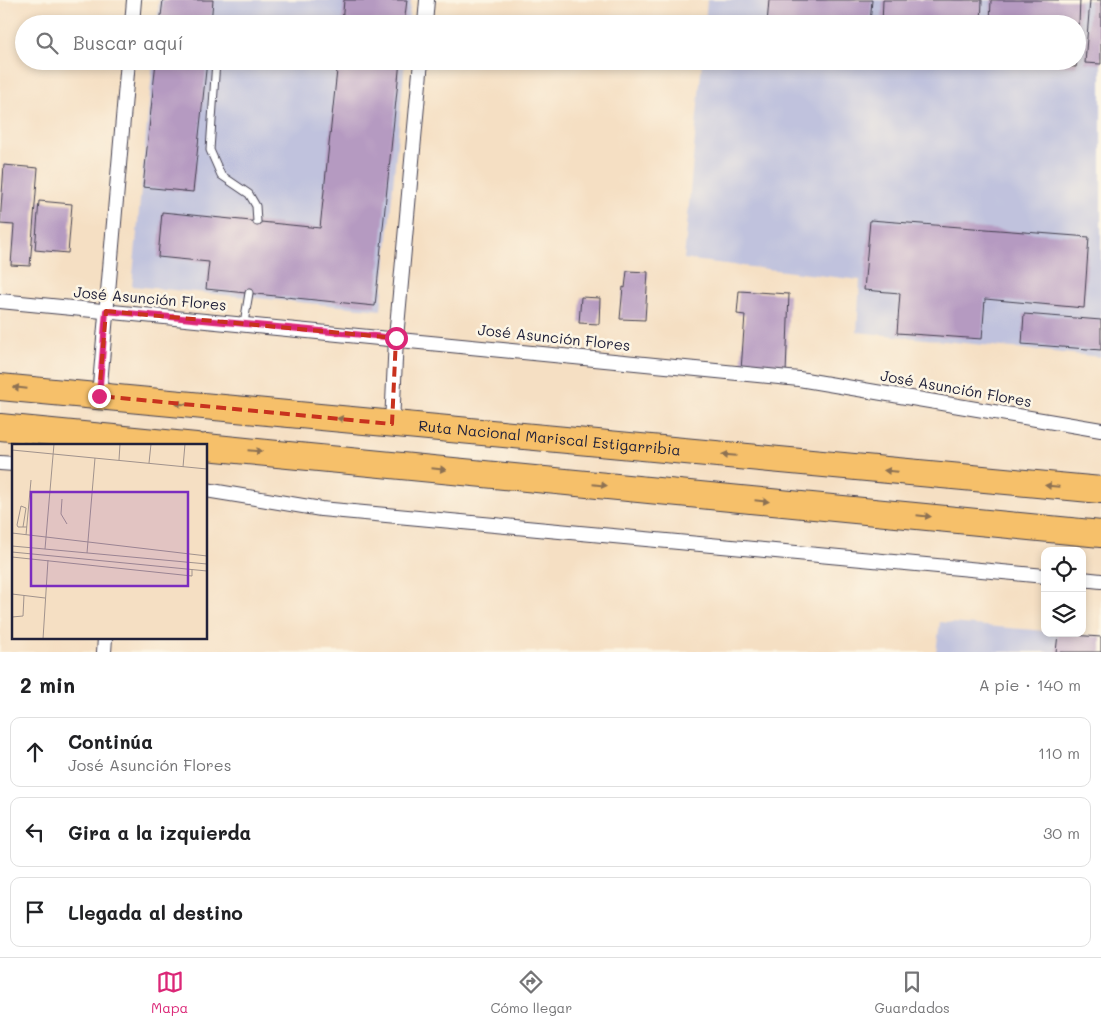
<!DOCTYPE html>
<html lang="es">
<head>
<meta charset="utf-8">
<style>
	:root { --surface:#fff; --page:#f6f6f6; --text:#202124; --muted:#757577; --line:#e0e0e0; --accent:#db2777 }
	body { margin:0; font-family:Mali,sans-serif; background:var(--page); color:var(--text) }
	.controls { position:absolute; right:15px; bottom:15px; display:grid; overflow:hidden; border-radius:10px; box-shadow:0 2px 8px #0003 }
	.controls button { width:45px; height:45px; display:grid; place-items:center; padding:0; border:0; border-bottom:1px solid var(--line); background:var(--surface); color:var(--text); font:25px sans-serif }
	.stop { position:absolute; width:15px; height:15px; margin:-11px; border:4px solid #db2777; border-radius:50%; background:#fff }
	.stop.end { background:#db2777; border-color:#fff; box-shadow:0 1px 5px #0008 }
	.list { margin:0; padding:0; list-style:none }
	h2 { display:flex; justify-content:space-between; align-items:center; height:65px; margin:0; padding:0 20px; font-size:21px }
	h2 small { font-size:16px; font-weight:400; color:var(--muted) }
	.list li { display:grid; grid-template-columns:32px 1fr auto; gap:15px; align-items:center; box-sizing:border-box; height:70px; margin:0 10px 10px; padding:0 10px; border:1px solid var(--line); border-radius:10px }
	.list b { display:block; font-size:19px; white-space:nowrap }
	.list p { margin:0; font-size:16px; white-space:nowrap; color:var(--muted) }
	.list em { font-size:16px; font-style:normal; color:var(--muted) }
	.icon { flex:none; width:28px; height:28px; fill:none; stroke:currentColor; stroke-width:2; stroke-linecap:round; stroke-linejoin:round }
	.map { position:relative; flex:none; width:1101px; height:652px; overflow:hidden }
	.search { position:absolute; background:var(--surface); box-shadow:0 2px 8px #0003; left:15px; right:15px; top:15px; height:55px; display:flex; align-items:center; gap:12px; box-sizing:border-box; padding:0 18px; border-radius:28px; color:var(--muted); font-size:19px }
	.sheet { height:305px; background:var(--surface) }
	nav { display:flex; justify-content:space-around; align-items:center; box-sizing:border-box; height:70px; border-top:1px solid var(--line); background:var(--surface); font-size:14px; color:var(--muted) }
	nav a { display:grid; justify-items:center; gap:2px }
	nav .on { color:var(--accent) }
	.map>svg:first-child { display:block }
	.industrial { fill:#c0c2dd }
	.building { fill:#b59ac1 }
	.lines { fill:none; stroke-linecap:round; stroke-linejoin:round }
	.lane-casing { stroke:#423e4f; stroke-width:9 }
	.street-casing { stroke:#423e4f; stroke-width:16 }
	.highway-casing { stroke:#423e4f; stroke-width:28 }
	.lane { stroke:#fff; stroke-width:7 }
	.street { stroke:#fff; stroke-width:14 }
	.highway { stroke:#f6c06b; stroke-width:26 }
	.oneway { fill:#8c7153 }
	.route { stroke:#db2777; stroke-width:6 }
	.marked { fill:none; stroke:#c8321e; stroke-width:4; stroke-dasharray:10 6; stroke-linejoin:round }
	.labels { text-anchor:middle; stroke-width:5; stroke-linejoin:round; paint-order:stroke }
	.street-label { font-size:15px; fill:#22223b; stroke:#fcf5e5 }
	.inset-road { fill:none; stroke:#a1938d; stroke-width:1 }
	.view { fill:#7b2cbf; fill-opacity:0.15; stroke:#7b2cbf; stroke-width:2.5 }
	.inset-edge { fill:none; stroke:#22223b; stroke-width:2.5 }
</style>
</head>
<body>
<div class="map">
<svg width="1101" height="652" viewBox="0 0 1101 652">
	<rect width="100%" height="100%" fill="#fcf5e5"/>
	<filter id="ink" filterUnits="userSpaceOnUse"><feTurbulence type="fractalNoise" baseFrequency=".02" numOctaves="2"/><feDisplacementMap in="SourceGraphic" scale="10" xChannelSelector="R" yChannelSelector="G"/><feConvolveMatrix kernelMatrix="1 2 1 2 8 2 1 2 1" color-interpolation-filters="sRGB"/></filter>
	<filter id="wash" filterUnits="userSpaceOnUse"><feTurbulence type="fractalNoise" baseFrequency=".0096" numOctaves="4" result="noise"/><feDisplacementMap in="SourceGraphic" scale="20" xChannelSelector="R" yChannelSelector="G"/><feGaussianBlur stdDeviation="1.12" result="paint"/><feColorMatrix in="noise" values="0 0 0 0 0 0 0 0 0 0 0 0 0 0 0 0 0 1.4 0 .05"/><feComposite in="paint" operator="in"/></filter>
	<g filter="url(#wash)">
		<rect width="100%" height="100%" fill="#f5dfc3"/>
		<!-- industrial -->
		<g class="industrial">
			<polygon points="159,0 411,0 408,24 157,24"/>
			<polygon points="707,0 1101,0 1101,357 857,332 860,280 684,259 702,61 1077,61 1077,24 705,24"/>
			<polygon points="153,61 405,61 381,310 132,286"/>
			<polygon points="940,622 1045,631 1045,633 1101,636 1101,652 936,652"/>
		</g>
		<g id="blocks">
			<!-- building -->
			<g class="building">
				<polygon points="163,0 213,0 211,24 160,24"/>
				<polygon points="344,0 407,0 404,24 342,24"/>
				<polygon points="769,0 872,0 870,24 767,24"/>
				<polygon points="883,0 982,0 981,24 882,24"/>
				<polygon points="991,0 1080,0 1079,24 990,24"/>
				<polygon points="1090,0 1101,0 1101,64 1085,63"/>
				<polygon points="156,61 207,61 193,192 143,187"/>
				<polygon points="338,61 400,61 375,306 206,289 209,262 158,257 162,212 320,228"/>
				<polygon points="1002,61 1077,61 1076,67"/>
				<polygon points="4,165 38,168 30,266 11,265 14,225 0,224"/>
				<polygon points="39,201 72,204 68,253 35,250"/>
				<polygon points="870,220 1089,237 1084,308 985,299 982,339 897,333 900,293 864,290"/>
				<polygon points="627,271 648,272 645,320 620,319 623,287 625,288"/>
				<polygon points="739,291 789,294 786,373 741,370 745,315 737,314"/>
				<polygon points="581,297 600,298 599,324 579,323"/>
				<polygon points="1024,314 1101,320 1101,350 1022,344"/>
				<polygon points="1058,634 1101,637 1101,652 1056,652"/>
			</g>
		</g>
	</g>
	<g filter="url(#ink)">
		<use href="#blocks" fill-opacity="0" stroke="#423e4f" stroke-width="1"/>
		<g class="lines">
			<defs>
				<g id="lane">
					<polyline points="216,61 210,150 221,175 249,194 256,206 257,222"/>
					<polyline points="244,323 249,293"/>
				</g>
				<g id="street">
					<polyline points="132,24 134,0"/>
					<polyline points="425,24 427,0"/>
					<polyline points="0,301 799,379 1101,430"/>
					<polyline points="99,396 128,61"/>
					<polyline points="392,424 396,338 421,61"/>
					<polyline points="0,463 14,464"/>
					<polyline points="206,490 321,509 1045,576"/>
					<polyline points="1082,579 1101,581"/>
					<polyline points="104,652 105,638"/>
				</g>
				<g id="highway">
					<path id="s1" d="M0,387l1101,103"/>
					<polyline points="0,427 196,446"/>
					<polyline points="206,447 1101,534"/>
				</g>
			</defs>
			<!-- lane casing -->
			<use href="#lane" class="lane-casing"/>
			<!-- street casing -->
			<use href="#street" class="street-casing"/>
			<!-- highway casing -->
			<use href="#highway" class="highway-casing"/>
			<!-- lane -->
			<use href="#lane" class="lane"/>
			<!-- street -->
			<use href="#street" class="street"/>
			<!-- highway -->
			<use href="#highway" class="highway"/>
		</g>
		<!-- one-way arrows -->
		<defs><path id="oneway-solid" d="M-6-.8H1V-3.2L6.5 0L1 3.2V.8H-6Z" transform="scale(1.25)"/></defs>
		<g class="oneway">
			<use href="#oneway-solid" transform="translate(20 388) rotate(-174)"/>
			<use href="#oneway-solid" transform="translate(182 404) rotate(-175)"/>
			<use href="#oneway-solid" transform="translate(344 419) rotate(-175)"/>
			<use href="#oneway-solid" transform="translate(255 451) rotate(5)"/>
			<use href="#oneway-solid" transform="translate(729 455) rotate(-175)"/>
			<use href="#oneway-solid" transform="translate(439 469) rotate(6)"/>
			<use href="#oneway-solid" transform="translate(891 471) rotate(-175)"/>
			<use href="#oneway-solid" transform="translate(600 485) rotate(6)"/>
			<use href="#oneway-solid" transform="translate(1052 486) rotate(-175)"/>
			<use href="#oneway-solid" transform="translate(762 501) rotate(6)"/>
			<use href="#oneway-solid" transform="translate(924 516) rotate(6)"/>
		</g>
	</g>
	<g class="lines" filter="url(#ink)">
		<!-- route -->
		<polyline class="route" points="99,396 106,311 396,338"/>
	</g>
	<!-- marked area -->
	<path class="marked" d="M106,311l290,27 -4,86 -293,-28z"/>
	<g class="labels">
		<!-- street labels -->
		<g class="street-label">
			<text transform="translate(150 299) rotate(5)" y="5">José Asunción Flores</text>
			<text transform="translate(554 338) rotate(6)" y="5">José Asunción Flores</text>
			<text transform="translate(956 389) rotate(10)" y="5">José Asunción Flores</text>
			<text dy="5" stroke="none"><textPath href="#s1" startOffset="552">Ruta Nacional Mariscal Estigarribia</textPath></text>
		</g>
	</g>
	<!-- overview -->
	<g transform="translate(12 444)">
		<rect width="195" height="195" fill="#f5dfc3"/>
		<path class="inset-road" d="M0,6l195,19M107,16l1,-16M137,19l2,-19M171,23l2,-23M50,55l-1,15 6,10M11,83l3,-19 -5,-2 -4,19 1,2h9M0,89l195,23M14,91l5,-55M0,102l195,18M33,105l9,-105M0,108l195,19M75,109l8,-95M0,113l180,19v-7M0,150l33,4M0,173l11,-1 1,-21M31,195l5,-79"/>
		<path class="view" d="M19,48h157v94h-157z"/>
		<rect width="195" height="195" class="inset-edge"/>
	</g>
</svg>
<div class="controls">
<button><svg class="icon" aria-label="locate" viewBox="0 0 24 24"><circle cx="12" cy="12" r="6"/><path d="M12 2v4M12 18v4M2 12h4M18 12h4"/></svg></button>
<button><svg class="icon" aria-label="layers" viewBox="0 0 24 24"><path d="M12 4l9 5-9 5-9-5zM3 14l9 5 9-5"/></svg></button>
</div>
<div class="stop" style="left:396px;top:338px"></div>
<div class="stop end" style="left:99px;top:396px"></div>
<div class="search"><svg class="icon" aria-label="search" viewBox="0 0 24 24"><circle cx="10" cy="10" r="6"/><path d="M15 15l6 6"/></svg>Buscar aquí</div>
</div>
<section class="sheet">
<h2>2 min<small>A pie · 140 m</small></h2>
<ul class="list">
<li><svg class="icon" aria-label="ahead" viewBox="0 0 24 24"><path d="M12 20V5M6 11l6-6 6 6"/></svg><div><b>Continúa</b><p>José Asunción Flores</p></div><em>110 m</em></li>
<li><svg class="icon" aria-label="left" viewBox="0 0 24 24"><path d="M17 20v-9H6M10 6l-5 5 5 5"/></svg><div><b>Gira a la izquierda</b></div><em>30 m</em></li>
<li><svg class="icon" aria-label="arrive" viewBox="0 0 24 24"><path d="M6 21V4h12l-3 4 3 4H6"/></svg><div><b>Llegada al destino</b></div></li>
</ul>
</section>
<nav>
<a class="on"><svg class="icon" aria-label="map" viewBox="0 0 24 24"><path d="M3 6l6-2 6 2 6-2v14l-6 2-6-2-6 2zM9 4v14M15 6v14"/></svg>Mapa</a>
<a><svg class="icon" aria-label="directions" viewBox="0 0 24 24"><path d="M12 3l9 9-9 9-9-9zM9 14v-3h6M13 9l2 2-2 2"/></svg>Cómo llegar</a>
<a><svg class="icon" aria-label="saved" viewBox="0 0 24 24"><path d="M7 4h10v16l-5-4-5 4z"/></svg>Guardados</a>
</nav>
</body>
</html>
